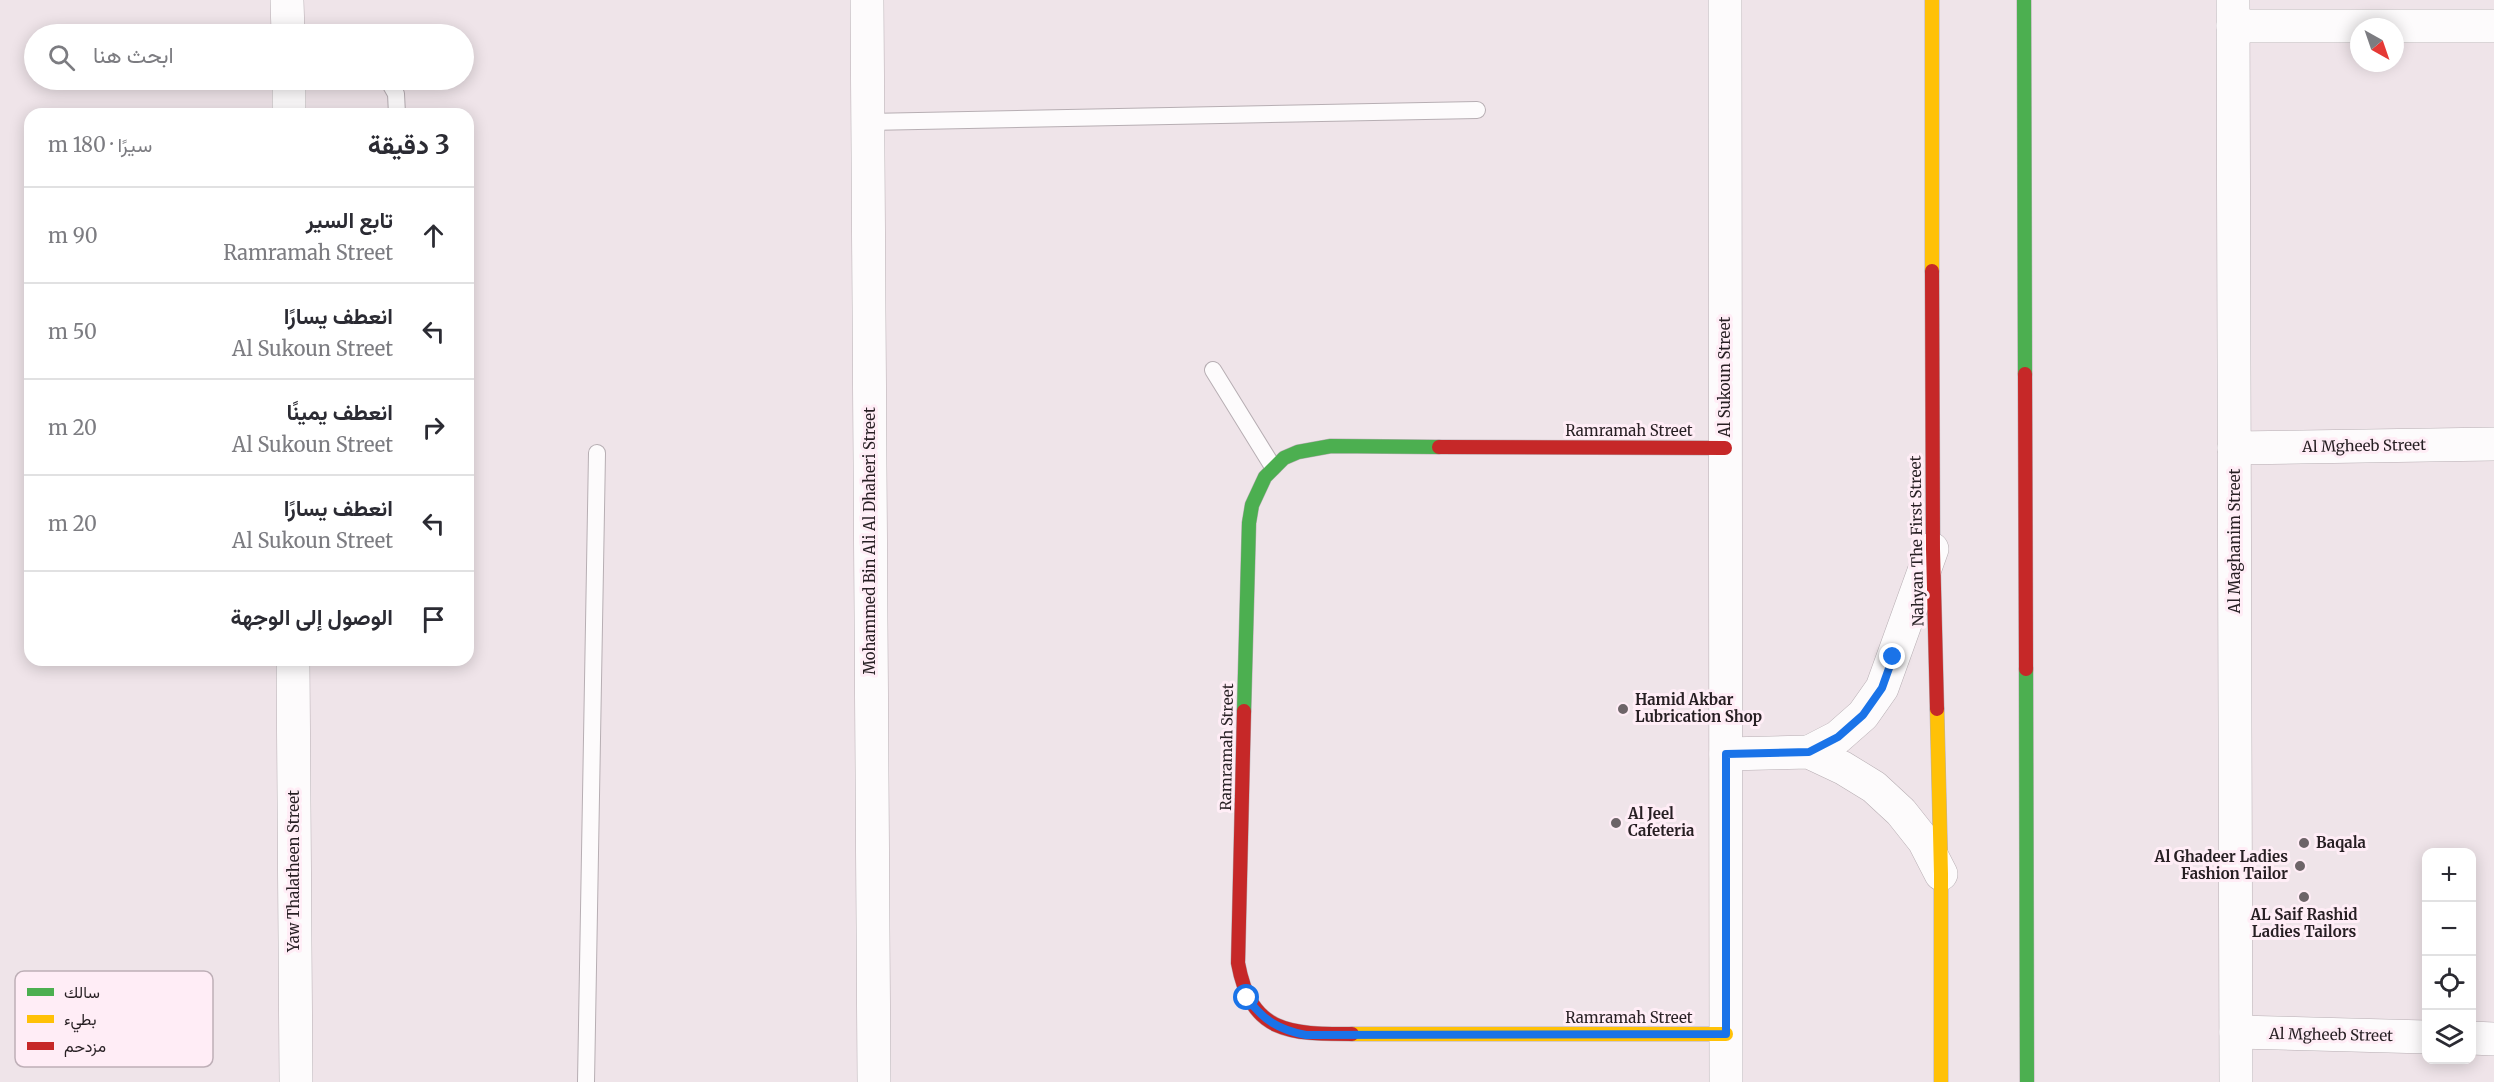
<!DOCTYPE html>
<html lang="ar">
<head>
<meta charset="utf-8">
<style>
	:root { --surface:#fff; --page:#f2f2f3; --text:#2b2b33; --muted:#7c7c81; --line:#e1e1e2 }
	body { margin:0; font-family:Merriweather,Vazirmatn,serif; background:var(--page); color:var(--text); direction:rtl }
	.controls { position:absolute; right:18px; bottom:18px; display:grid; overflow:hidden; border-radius:12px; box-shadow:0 3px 15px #0003 }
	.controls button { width:54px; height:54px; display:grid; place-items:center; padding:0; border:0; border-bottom:2px solid var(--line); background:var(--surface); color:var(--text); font:30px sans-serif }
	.compass { position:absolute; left:2350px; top:18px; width:54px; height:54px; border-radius:50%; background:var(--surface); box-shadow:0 3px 15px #0003; rotate:140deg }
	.stop { position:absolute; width:18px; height:18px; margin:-14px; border:4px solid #1a73e8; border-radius:50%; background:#fff }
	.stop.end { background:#1a73e8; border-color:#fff; box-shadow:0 2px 6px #0008 }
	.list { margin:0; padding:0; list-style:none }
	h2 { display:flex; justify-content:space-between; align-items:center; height:78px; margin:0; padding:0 24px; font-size:26px }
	h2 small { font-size:20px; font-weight:400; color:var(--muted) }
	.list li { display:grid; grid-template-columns:39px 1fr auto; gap:18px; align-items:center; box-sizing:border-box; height:96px; padding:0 24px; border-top:2px solid var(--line) }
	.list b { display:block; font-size:22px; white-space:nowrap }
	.list p { margin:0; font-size:20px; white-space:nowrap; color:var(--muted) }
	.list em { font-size:20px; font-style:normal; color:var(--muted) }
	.icon { flex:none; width:33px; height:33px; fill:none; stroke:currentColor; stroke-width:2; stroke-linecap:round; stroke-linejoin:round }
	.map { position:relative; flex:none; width:2494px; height:1082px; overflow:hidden; direction:ltr }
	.search { position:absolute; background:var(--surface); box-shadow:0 3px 15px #0003; left:24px; top:24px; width:450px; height:66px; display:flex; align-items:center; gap:15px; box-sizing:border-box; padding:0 21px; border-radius:33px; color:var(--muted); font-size:22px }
	.panel { position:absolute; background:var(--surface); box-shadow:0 3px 15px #0003; left:24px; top:108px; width:450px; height:558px; border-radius:18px; direction:rtl }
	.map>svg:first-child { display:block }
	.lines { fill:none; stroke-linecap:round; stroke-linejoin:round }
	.lane-casing { stroke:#b7aeb3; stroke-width:18 }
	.street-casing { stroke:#b7aeb3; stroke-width:34 }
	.fast-casing { stroke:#b7aeb3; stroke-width:15 }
	.slow-casing { stroke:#b7aeb3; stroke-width:15 }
	.jam-casing { stroke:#b7aeb3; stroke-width:15 }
	.lane { stroke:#fdfbfc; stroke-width:16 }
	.street { stroke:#fdfbfc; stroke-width:33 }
	.fast { stroke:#4caf50; stroke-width:14 }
	.slow { stroke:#ffc107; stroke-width:14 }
	.jam { stroke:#c62828; stroke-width:14 }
	.route { stroke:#1a73e8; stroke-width:8 }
	.poi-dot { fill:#6d6468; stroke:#ffedf6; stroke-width:2 }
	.labels { text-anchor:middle; stroke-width:6; stroke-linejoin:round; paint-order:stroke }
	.street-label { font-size:15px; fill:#271f23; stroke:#ffedf6 }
	.poi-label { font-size:15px; font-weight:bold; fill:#271f23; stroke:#ffedf6; text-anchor:start }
	.key { fill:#ffedf6; stroke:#beafb7; stroke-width:1.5 }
	.key-label { font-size:16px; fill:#271f23 }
</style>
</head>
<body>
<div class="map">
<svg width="2494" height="1082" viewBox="0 0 2494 1082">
	<rect width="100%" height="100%" fill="#efe4e9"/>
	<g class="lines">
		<defs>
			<g id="lane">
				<polyline points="388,80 396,94 397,114"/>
				<polyline points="868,122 1477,110"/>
				<polyline points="1213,370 1273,467"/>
				<polyline points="586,1082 597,453"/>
			</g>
			<g id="street">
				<polyline points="287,0 288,34"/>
				<polyline points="867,0 874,1082"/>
				<polyline points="1725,0 1726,1082"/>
				<polyline points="2233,0 2236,1082"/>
				<polyline points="2233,26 2494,26"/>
				<polyline points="289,80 289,114"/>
				<polyline points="2234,448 2494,444"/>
				<polyline points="293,660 296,1082"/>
				<polyline points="1809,752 1838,737 1863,715 1882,688 1932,549"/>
				<polyline points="1726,754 1809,752 1843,768 1874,787 1901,812 1924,841 1941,874"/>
				<polyline points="2236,1032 2426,1037"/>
				<polyline points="2472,1038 2494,1039"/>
			</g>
			<g id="fast">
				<polyline points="2024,0 2025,374"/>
				<polyline points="2026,669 2027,1082"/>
				<polyline points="1244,711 1249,523 1252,505 1265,477 1284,458 1298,452 1331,446 1439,447"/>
			</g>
			<g id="slow">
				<polyline points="1932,0 1932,271"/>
				<polyline points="1937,709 1941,874 1941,1082"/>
				<polyline points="1352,1034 1726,1034"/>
			</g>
			<g id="jam">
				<polyline points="1932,271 1933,549 1937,709"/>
				<polyline points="2025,374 2026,669"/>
				<polyline points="1439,447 1725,448"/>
				<path d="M1244,711l-6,252c13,71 52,71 114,71"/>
			</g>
		</defs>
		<!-- lane casing -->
		<use href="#lane" class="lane-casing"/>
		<!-- street casing -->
		<use href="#street" class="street-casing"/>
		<!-- fast casing -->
		<use href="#fast" class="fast-casing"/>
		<!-- slow casing -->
		<use href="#slow" class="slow-casing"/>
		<!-- jam casing -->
		<use href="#jam" class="jam-casing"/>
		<!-- lane -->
		<use href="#lane" class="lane"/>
		<!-- street -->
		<use href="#street" class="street"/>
		<!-- fast -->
		<use href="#fast" class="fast"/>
		<!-- slow -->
		<use href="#slow" class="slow"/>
		<!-- jam -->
		<use href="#jam" class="jam"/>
	</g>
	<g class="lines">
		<!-- route -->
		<path class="route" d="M1247,998c16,22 32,32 59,37l420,-1v-280l83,-2 29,-15 25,-22 19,-27 11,-31"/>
	</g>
	<!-- markers -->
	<g class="poi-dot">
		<circle cx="1623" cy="709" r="6"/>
		<circle cx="1616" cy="823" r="6"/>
		<circle cx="2304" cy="843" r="6"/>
		<circle cx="2300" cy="866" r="6"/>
		<circle cx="2304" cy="897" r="6"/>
	</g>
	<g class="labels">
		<!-- street labels -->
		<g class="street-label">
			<text transform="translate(1725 377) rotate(-90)" y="5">Al Sukoun Street</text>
			<text x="1629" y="436">Ramramah Street</text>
			<text transform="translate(2364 446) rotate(-1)" y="5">Al Mgheeb Street</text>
			<text transform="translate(870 541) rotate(-90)" y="5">Mohammed Bin Ali Al Dhaheri Street</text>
			<text transform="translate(1917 541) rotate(-91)" y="5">Nahyan The First Street</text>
			<text transform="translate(2235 541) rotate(-90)" y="5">Al Maghanim Street</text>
			<text transform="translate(1227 747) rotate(-89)" y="5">Ramramah Street</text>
			<text transform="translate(294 871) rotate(-90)" y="5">Yaw Thalatheen Street</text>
			<text x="1629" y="1023">Ramramah Street</text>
			<text transform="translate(2331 1035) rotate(1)" y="5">Al Mgheeb Street</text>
		</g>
		<!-- poi labels -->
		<g class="poi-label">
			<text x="1635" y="705">Hamid Akbar<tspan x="1635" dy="17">Lubrication Shop</tspan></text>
			<text x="1628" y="819">Al Jeel<tspan x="1628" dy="17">Cafeteria</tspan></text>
			<text x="2316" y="848">Baqala</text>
			<text x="2288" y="862" text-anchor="end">Al Ghadeer Ladies<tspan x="2288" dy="17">Fashion Tailor</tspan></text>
			<text x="2304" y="920" text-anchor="middle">AL Saif Rashid<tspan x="2304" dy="17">Ladies Tailors</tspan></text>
		</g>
	</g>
	<!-- legend -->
	<rect x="15" y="971" width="198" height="96" rx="9" class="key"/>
	<rect x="27" y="988" width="27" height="8" fill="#4caf50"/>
	<rect x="27" y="1015" width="27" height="8" fill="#ffc107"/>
	<rect x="27" y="1042" width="27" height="8" fill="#c62828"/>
	<g class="key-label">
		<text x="64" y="998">سالك</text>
		<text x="64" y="1025">بطيء</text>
		<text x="64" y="1052">مزدحم</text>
	</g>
</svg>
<div class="controls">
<button>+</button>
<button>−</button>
<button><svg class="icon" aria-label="locate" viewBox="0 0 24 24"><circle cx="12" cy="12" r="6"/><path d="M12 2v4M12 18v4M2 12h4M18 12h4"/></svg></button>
<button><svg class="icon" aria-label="layers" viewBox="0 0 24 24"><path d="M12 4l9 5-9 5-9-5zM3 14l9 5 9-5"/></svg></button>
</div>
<svg class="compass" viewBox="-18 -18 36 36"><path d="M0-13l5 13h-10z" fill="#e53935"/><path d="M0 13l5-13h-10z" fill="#7c7c81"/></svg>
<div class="stop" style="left:1247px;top:998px"></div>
<div class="stop end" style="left:1893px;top:657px"></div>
<div class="search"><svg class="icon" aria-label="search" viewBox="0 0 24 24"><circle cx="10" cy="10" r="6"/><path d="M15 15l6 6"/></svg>ابحث هنا</div>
<section class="panel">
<h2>3 دقيقة<small>سيرًا · 180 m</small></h2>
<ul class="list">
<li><svg class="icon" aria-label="ahead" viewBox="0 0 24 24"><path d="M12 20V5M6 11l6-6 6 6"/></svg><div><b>تابع السير</b><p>Ramramah Street</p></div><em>90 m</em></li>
<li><svg class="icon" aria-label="left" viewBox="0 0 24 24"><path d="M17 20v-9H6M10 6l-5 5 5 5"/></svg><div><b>انعطف يسارًا</b><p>Al Sukoun Street</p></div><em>50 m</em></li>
<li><svg class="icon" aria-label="right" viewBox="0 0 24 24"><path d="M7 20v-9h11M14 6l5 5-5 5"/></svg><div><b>انعطف يمينًا</b><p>Al Sukoun Street</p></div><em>20 m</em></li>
<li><svg class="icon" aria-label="left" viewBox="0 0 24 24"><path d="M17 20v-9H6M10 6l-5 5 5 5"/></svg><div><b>انعطف يسارًا</b><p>Al Sukoun Street</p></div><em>20 m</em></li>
<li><svg class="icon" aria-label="arrive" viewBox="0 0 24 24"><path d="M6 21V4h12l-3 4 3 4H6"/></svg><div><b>الوصول إلى الوجهة</b></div></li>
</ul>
</section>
</div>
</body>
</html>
